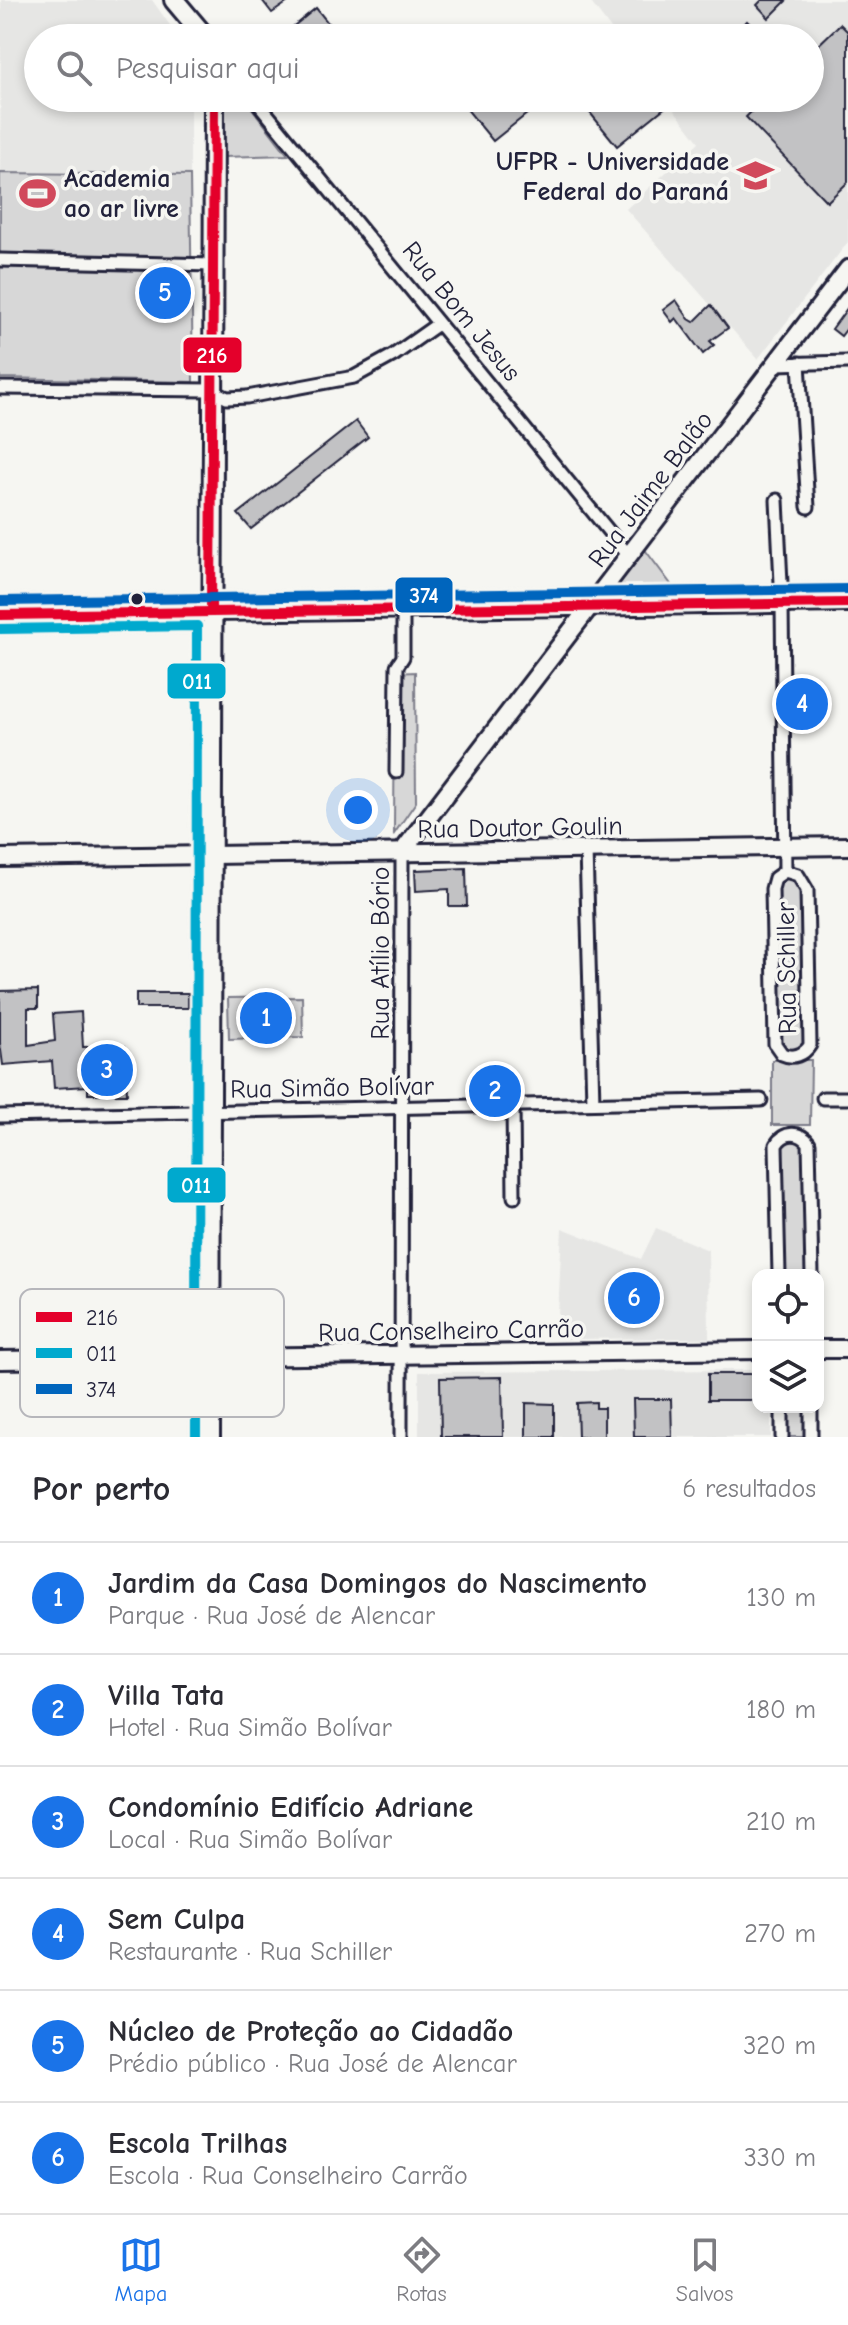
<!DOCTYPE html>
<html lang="pt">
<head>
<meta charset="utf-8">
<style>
	:root { --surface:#fff; --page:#f7f7f7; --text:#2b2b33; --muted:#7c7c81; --line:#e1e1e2; --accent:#1a73e8 }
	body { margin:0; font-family:"Comic Neue",sans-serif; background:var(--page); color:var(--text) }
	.controls { position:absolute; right:24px; bottom:24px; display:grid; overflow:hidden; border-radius:16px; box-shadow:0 4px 12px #0003 }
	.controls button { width:72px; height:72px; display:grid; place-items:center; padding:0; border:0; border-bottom:2px solid var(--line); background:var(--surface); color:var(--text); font:40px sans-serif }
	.you { position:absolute; left:358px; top:810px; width:28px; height:28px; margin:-20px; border:6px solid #fff; border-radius:50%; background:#1a73e8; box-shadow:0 0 0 12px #1a73e833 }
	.badge { display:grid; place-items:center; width:52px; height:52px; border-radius:50%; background:var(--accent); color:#fff; font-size:26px; font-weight:700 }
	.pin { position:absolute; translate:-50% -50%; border:4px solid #fff; box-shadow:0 2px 8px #0006 }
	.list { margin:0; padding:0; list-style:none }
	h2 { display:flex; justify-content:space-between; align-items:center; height:104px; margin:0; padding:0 32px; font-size:34px }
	h2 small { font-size:26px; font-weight:400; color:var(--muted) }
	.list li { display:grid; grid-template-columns:52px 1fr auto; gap:24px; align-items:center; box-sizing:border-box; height:112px; padding:0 32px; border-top:2px solid var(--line) }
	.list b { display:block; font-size:30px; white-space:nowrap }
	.list p { margin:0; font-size:26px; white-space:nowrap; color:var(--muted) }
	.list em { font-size:26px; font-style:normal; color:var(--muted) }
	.icon { flex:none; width:44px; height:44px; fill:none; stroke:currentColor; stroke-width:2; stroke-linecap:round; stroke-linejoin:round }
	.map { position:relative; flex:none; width:848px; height:1437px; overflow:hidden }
	.search { position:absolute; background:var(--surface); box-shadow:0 4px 12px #0003; left:24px; right:24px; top:24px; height:88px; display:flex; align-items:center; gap:20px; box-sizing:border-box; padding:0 28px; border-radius:44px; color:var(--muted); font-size:30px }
	.sheet { height:776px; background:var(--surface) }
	nav { display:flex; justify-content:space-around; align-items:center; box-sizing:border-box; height:112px; border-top:2px solid var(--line); background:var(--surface); font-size:22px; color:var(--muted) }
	nav a { display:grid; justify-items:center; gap:4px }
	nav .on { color:var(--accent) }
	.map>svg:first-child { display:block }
	.built { fill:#e6e6e4 }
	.green { fill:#d7d7d7; stroke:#7c7c89; stroke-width:2 }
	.building { fill:#c2c2c4; stroke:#22223b; stroke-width:2 }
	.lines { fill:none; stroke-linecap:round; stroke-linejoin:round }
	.street-casing { stroke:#22223b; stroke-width:17 }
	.secondary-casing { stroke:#22223b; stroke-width:22 }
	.primary-casing { stroke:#22223b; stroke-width:24 }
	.street { stroke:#f6f6f2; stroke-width:11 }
	.secondary { stroke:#f6f6f2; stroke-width:16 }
	.primary { stroke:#f6f6f2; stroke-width:18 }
	.bus-1-casing { stroke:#f6f6f2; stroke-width:16 }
	.bus-2-casing { stroke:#f6f6f2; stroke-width:16 }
	.bus-3-casing { stroke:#f6f6f2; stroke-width:16 }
	.bus-1 { stroke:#e4002b; stroke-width:10 }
	.bus-2 { stroke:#00a9ce; stroke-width:10 }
	.bus-3 { stroke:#0065bd; stroke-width:10 }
	.bus-dot { fill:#22223b; stroke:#f6f6f2; stroke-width:3 }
	.labels { text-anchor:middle; stroke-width:7; stroke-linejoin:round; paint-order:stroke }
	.poi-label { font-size:26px; font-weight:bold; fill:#22223b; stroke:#f6f6f2; text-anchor:end }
	.street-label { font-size:26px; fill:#22223b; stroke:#f6f6f2 }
	.key { fill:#f6f6f2; stroke:#b6b6bb; stroke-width:2 }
	.key-label { font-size:22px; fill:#22223b }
	.line-badge { stroke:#f6f6f2; stroke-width:3 }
	.badge-label { font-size:22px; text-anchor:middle; font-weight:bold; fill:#fff }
</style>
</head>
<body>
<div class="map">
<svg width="848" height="1437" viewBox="0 0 848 1437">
	<rect width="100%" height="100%" fill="#f6f6f2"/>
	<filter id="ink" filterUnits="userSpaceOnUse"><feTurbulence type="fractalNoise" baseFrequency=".0125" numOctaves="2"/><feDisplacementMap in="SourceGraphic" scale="16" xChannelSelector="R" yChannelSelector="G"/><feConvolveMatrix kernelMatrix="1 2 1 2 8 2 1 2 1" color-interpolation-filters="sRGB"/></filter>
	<g filter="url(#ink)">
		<!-- built -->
		<g class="built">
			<polygon points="1,0 152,0 179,38 38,38 38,98 190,98 190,175 0,173"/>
			<polygon points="589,0 848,0 848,242 758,359 626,209 699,142 665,98 810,98 810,38 618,38"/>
			<polygon points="562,1228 641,1259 656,1228 708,1250 709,1338 557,1339"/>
			<polygon points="758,1370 758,1407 771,1407 771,1437 419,1437 419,1372"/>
		</g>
		<!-- green -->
		<g class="green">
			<polygon points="224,98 244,98 288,155 224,157"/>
			<polygon points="0,173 190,175 193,382 0,378"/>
			<polygon points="643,547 676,591 607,592"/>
			<polygon points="415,672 416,802 394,834 395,673"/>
			<polygon points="788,877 795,878 802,889 805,1039 801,1048 790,1051 785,1049 781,1040 777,888 782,879"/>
			<polygon points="302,997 303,1037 229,1039 228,998"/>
			<polygon points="772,1060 811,1060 810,1125 772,1125"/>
			<polygon points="793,1139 804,1142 807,1275 783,1275 780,1146 783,1142"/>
			<polygon points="786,1407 807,1407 807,1437 787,1437"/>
		</g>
		<!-- building -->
		<g class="building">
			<polygon points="262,0 291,0 272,13"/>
			<polygon points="762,0 787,0 769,18 757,5"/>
			<polygon points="316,8 333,29 322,38 279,38"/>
			<polygon points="747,21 757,31 749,38 730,38"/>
			<polygon points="840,24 848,32 848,182 827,202 746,117 765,98 810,98 810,53"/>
			<polygon points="476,98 547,98 493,141 465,107"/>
			<polygon points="578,98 663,98 668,105 617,146"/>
			<polygon points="50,183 50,202 26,203 25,184"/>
			<polygon points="154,281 176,281 176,306 154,305"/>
			<polygon points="676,300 689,319 694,322 711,305 728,328 710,341 714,345 703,354 676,318 672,322 663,310"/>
			<polygon points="848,307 848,327 841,336 832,329"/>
			<polygon points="356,421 368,437 251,529 238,514"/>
			<polygon points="466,868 467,906 449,906 449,889 416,891 415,870"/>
			<polygon points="38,990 38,1008 28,1008 28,1045 55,1041 53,1014 81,1012 83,1047 125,1046 127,1094 88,1094 88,1086 54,1088 52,1061 3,1065 0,1043 0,991"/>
			<rect x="136" y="993" width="52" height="15"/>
			<rect x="708" y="1374" width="50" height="26"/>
			<polygon points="502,1377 503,1437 441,1437 440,1378"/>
			<polygon points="633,1399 671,1399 672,1437 634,1437"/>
			<polygon points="596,1402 596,1408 604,1408 604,1437 578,1437 577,1403"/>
			<polygon points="526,1403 554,1404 554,1437 526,1437"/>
		</g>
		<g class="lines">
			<defs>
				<g id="street">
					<polyline points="254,98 629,556"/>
					<polyline points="0,260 213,265"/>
					<polyline points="799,363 808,507"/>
					<polyline points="776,364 848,362"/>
					<polyline points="0,388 211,390 227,398 247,397 354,377 394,355 438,324"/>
					<polyline points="777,500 782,604 785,871"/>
					<polyline points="396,772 397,666 403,657 403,609"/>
					<polyline points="586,850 593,1103"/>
					<path d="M785,871l13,4 9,15 3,155c-6,10 -17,14 -28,9l-7,-10 -3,-155 3,-11z"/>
					<polyline points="823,1098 848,1098"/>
					<polyline points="513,1105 514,1197"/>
					<polyline points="0,1116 761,1100"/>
					<path d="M779,1275l-3,-130c8,-14 24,-14 33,-2l3,132"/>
					<polyline points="782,1407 782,1437"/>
					<polyline points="811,1407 811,1437"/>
					<polyline points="401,1437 402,852"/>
				</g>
				<g id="secondary">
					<polyline points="211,612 848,603"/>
					<polyline points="402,852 848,269"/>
					<polyline points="0,858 848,846"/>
					<polyline points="818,1349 848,1349"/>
					<polyline points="0,1360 758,1350"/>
				</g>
				<g id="primary">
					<polyline points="174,0 206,38"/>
					<polyline points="0,615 211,612"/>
					<polyline points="210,1437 214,98"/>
				</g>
			</defs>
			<!-- street casing -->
			<use href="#street" class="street-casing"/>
			<!-- secondary casing -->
			<use href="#secondary" class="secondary-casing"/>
			<!-- primary casing -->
			<use href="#primary" class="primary-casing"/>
			<!-- street -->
			<use href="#street" class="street"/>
			<!-- secondary -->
			<use href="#secondary" class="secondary"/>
			<!-- primary -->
			<use href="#primary" class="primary"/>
			<defs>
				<g id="bus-1">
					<polyline points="211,612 214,98"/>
					<polyline points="0,615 848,603"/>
				</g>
				<polyline id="bus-2" points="0,629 197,626 196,1437"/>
				<polyline id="bus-3" points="0,601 848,589"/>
			</defs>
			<!-- bus-1 casing -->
			<use href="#bus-1" class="bus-1-casing"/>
			<!-- bus-2 casing -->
			<use href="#bus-2" class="bus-2-casing"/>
			<!-- bus-3 casing -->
			<use href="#bus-3" class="bus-3-casing"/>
			<!-- bus-1 -->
			<use href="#bus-1" class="bus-1"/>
			<!-- bus-2 -->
			<use href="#bus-2" class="bus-2"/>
			<!-- bus-3 -->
			<use href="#bus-3" class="bus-3"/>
		</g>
	</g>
	<!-- icons -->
	<defs>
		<symbol id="university-bare" viewBox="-9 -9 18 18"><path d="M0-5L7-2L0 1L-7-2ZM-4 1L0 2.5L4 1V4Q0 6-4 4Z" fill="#d1495b" stroke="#f6f6f2" stroke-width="2.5" paint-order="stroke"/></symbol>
		<symbol id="stadium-bare" viewBox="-9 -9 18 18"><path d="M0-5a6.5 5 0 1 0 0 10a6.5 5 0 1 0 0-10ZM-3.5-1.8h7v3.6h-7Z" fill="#d1495b" stroke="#f6f6f2" stroke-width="2.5" paint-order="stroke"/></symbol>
	</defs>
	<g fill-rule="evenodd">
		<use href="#university-bare" x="730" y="150" width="51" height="51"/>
		<use href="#stadium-bare" x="12" y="168" width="51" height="51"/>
	</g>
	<!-- markers -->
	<circle class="bus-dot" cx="137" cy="599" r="7"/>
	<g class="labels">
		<!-- poi labels -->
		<g class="poi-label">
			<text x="729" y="170">UFPR - Universidade<tspan x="729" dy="30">Federal do Paraná</tspan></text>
			<text x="64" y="187" text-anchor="start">Academia<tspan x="64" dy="30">ao ar livre</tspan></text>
		</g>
		<!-- street labels -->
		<g class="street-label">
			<text transform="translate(462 311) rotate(51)" y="9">Rua Bom Jesus</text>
			<text transform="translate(650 489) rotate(-53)" y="9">Rua Jaime Balão</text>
			<text transform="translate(520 827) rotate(-1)" y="9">Rua Doutor Goulin</text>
			<text transform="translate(380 953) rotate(-90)" y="9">Rua Atílio Bório</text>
			<text transform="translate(786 968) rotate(-91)" y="9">Rua Schiller</text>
			<text transform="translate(332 1087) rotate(-1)" y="9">Rua Simão Bolívar</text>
			<text transform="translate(451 1330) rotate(-1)" y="9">Rua Conselheiro Carrão</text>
		</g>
	</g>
	<!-- legend -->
	<rect x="20" y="1289" width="264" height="128" rx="12" class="key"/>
	<rect x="36" y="1312" width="36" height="10" fill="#e4002b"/>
	<rect x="36" y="1348" width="36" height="10" fill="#00a9ce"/>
	<rect x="36" y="1384" width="36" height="10" fill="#0065bd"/>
	<g class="key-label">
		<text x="86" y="1325">216</text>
		<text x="86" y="1361">011</text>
		<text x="86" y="1397">374</text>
	</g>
	<g class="line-badge">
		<rect x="182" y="336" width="61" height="38" rx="8" fill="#e4002b"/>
		<rect x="394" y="576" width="60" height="38" rx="8" fill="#0065bd"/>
		<rect x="166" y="662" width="61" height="38" rx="8" fill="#00a9ce"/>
		<rect x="166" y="1166" width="61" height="38" rx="8" fill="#00a9ce"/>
	</g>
	<g class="badge-label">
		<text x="212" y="363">216</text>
		<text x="424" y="603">374</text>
		<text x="197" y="689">011</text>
		<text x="196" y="1193">011</text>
	</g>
</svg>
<div class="controls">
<button><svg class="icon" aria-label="locate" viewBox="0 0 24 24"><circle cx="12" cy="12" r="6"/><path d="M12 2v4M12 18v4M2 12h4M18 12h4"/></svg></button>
<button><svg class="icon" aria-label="layers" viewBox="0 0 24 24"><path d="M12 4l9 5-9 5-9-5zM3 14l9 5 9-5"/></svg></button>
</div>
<div class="you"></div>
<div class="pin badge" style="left:266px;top:1018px">1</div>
<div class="pin badge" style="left:495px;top:1091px">2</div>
<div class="pin badge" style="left:107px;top:1070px">3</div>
<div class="pin badge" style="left:802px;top:704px">4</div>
<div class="pin badge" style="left:165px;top:293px">5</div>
<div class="pin badge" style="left:634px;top:1298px">6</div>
<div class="search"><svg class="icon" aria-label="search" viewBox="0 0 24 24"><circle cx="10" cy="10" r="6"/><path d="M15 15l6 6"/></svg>Pesquisar aqui</div>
</div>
<section class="sheet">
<h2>Por perto<small>6 resultados</small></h2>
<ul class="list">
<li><span class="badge">1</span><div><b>Jardim da Casa Domingos do Nascimento</b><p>Parque · Rua José de Alencar</p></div><em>130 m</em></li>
<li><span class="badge">2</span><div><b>Villa Tata</b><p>Hotel · Rua Simão Bolívar</p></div><em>180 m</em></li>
<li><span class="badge">3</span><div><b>Condomínio Edifício Adriane</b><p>Local · Rua Simão Bolívar</p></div><em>210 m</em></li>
<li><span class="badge">4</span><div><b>Sem Culpa</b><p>Restaurante · Rua Schiller</p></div><em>270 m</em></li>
<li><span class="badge">5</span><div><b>Núcleo de Proteção ao Cidadão</b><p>Prédio público · Rua José de Alencar</p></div><em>320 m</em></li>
<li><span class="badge">6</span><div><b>Escola Trilhas</b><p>Escola · Rua Conselheiro Carrão</p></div><em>330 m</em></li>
</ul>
</section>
<nav>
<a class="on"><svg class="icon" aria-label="map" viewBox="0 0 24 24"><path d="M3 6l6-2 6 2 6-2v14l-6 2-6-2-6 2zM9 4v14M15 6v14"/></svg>Mapa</a>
<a><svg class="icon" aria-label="directions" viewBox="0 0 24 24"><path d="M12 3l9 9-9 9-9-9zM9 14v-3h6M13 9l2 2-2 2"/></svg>Rotas</a>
<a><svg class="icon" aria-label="saved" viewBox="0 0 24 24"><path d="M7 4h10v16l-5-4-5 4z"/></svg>Salvos</a>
</nav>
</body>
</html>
